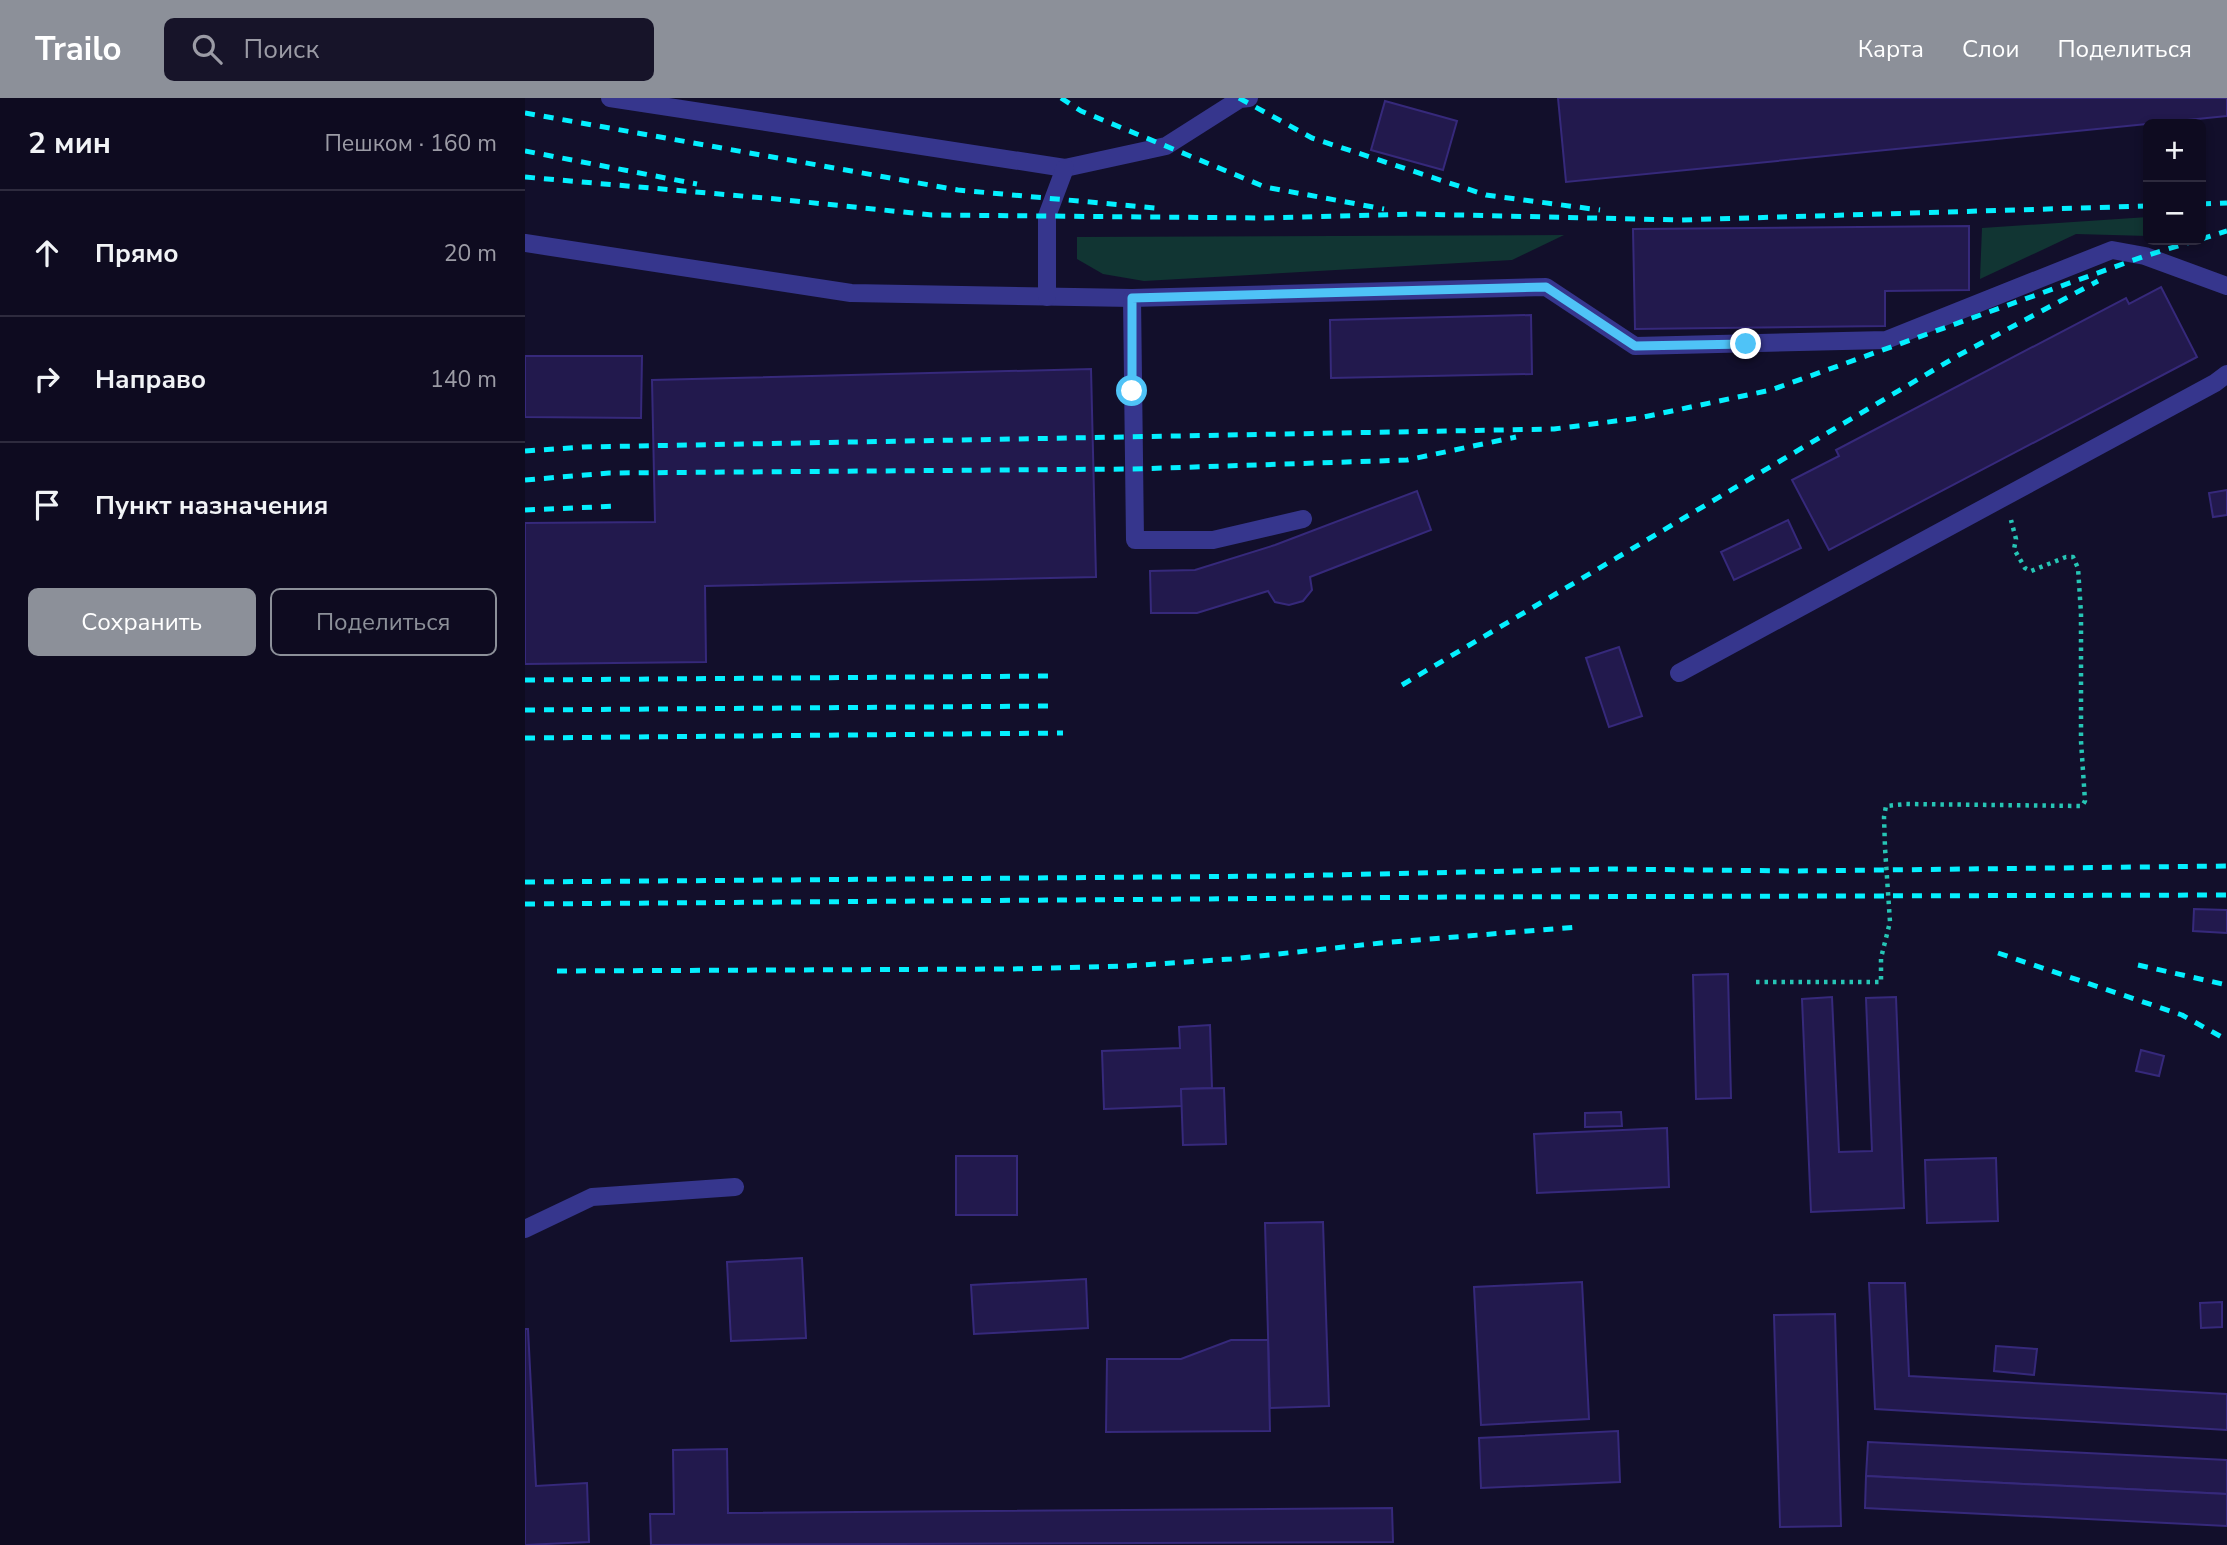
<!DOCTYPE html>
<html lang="ru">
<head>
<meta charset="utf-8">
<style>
	:root { --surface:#0e0b20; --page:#171429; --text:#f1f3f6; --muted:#9b9ba5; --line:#2e2b3e; --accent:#8c9099 }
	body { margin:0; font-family:"Nunito Sans",sans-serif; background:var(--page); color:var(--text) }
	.controls { position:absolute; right:21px; top:21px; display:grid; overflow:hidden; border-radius:10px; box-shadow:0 4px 10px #0003 }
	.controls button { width:63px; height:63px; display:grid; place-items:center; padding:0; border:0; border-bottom:2px solid var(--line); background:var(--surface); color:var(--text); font:35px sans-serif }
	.stop { position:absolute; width:21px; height:21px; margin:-16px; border:5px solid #4fc3f7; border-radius:50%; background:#fff }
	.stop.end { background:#4fc3f7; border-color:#fff; box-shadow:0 2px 7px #0008 }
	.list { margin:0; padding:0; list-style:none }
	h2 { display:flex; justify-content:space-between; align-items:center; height:91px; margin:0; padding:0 28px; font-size:30px }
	h2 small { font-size:23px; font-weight:400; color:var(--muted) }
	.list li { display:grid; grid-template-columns:46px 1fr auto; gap:21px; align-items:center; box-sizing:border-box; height:126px; padding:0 28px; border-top:2px solid var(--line) }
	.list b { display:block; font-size:26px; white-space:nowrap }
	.list em { font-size:23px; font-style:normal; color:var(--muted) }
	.actions { display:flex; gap:14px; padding:21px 28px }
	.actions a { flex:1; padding:16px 0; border:2px solid var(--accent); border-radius:10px; text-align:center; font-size:24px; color:var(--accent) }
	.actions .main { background:var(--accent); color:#fff }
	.icon { flex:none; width:38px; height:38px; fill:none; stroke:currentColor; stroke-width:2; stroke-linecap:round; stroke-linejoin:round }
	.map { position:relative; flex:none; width:1702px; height:1447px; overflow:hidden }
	header { display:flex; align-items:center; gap:42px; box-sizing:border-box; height:98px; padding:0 35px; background:var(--accent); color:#fff }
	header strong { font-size:33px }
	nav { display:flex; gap:38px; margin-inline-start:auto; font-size:24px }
	.search { width:490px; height:63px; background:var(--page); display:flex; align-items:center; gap:18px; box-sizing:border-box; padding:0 24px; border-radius:10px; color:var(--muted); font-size:26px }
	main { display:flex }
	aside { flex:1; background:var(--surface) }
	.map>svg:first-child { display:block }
	.green { fill:#113533 }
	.building { fill:#22194d; stroke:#36297b; stroke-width:2 }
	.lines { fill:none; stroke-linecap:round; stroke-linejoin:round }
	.path { stroke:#26c5b5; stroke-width:4.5; stroke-dasharray:3.5 5; stroke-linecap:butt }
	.minor { stroke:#36368d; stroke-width:18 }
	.rail { stroke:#04f0ff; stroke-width:5; stroke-dasharray:10 9; stroke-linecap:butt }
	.route { stroke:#4fc3f7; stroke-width:9 }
</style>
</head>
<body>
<header>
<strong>Trailo</strong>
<div class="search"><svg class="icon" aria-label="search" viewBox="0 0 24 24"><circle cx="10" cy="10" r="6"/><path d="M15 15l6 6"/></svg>Поиск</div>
<nav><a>Карта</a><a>Слои</a><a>Поделиться</a></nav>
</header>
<main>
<aside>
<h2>2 мин<small>Пешком · 160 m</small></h2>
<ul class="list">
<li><svg class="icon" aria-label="ahead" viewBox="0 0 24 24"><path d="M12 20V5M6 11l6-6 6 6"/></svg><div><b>Прямо</b></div><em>20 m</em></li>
<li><svg class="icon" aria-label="right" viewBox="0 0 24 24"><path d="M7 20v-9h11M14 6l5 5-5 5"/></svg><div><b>Направо</b></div><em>140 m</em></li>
<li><svg class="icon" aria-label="arrive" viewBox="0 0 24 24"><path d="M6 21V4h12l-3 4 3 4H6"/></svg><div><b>Пункт назначения</b></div></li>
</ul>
<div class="actions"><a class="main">Сохранить</a><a>Поделиться</a></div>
</aside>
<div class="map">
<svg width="1702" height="1447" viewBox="0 0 1702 1447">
	<rect width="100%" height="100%" fill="#120f2b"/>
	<!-- green -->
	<g class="green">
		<polygon points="1623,119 1623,138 1551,136 1455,181 1457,130"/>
		<polygon points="1039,137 987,162 619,183 578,176 552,161 552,139"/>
	</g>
	<!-- building -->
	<g class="building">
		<polygon points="1033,0 1702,0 1702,18 1041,84"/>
		<polygon points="860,3 932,23 918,72 846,52"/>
		<polygon points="1444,128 1444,192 1360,193 1360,228 1110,231 1108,131"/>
		<polygon points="1636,189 1672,259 1304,452 1267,382 1314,358 1311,352 1601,200 1604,206"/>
		<polygon points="1006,217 1007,276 806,280 805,222"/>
		<polygon points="0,258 117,258 116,320 0,319"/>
		<polygon points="566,271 571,479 180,488 181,564 0,566 0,425 130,424 127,282"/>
		<polygon points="1702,392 1702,417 1688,419 1684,395"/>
		<polygon points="892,393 906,432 785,479 787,492 778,503 764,507 750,504 743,493 672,515 626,515 625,473 670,472 750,447"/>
		<polygon points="1263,422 1276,450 1209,482 1196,454"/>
		<polygon points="1094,549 1117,618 1084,629 1061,560"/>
		<polygon points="1669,811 1702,812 1702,835 1668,833"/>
		<polygon points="1203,876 1206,1000 1171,1001 1168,877"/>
		<polygon points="1307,899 1314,1054 1347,1053 1341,900 1371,899 1379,1110 1286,1114 1277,901"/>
		<polygon points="685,927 687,990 656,991 657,1008 579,1011 577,953 655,950 654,929"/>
		<polygon points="1616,952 1639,958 1634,978 1611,973"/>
		<polygon points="699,990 701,1046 658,1047 656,991"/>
		<polygon points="1096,1014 1097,1028 1060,1029 1060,1015"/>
		<polygon points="1142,1030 1144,1089 1012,1095 1009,1036"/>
		<rect x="431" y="1058" width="61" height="59"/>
		<polygon points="1471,1060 1473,1123 1402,1125 1400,1062"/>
		<polygon points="798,1124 804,1308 745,1310 740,1125"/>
		<polygon points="277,1160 281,1240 206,1243 202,1164"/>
		<polygon points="561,1181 563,1230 449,1236 446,1187"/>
		<polygon points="1057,1184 1064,1321 956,1327 949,1189"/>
		<polygon points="1344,1185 1380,1185 1384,1278 1702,1296 1702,1332 1350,1311"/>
		<polygon points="1697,1204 1697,1229 1676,1230 1675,1205"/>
		<polygon points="1310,1216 1316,1428 1255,1429 1249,1217"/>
		<polygon points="0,1231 3,1231 11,1388 62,1385 64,1444 0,1447"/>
		<polygon points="706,1242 743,1242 745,1333 581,1334 582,1261 656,1261"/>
		<polygon points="1471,1248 1512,1251 1509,1277 1469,1273"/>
		<polygon points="1093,1333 1095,1384 956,1390 954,1340"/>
		<polygon points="1343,1344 1702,1362 1702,1396 1341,1378"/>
		<polygon points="202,1351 203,1415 867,1410 868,1444 126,1447 125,1416 149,1416 148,1352"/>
		<polygon points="1341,1378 1702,1396 1702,1428 1340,1410"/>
	</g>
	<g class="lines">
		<!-- path -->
		<polyline class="path" points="1231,884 1356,884 1356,860 1365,824 1360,750 1359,719 1361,708 1381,706 1557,708 1560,703 1556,643 1556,515 1553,470 1548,459 1541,459 1506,473 1500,470 1489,451 1491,441 1486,422"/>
		<!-- minor -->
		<g class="minor">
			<polyline points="85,0 540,70 641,48 715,1 724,0"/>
			<polyline points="0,145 326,195 607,200 1021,189 1110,248 1361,242 1587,152 1620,158 1702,188"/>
			<polyline points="522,199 522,118 540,70"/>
			<polyline points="607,200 610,442 688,442 778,421"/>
			<polyline points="1154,575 1690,285 1702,276"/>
			<polyline points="0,1131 67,1099 210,1089"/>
		</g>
		<!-- rail -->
		<g class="rail">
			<polyline points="536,0 556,13 740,89 859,111"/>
			<polyline points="714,0 787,40 961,97 1075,112"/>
			<polyline points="0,15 433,92 630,110"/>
			<polyline points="0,53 172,86"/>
			<polyline points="0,79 251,101 407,117 738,120 890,116 1155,122 1623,108"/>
			<polyline points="1676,106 1702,105"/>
			<polyline points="1676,141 1702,133"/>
			<polyline points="0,353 58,349 1029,331 1114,320 1246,292 1620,158 1672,142"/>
			<polyline points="0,382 84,375 608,371 882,362 991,339"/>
			<polyline points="0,412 94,408"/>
			<polyline points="0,582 525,578"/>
			<polyline points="877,587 1434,257 1573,183"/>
			<polyline points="0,612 528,608"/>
			<polyline points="0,640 538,635"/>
			<polyline points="0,784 756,778 1085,771 1270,773 1702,768"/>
			<polyline points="0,806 936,799 1702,797"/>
			<polyline points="1473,855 1657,917 1702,942"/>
			<polyline points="1613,867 1702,887"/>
			<polyline points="32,873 485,871 601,868 706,861 856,845 1052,829"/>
		</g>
	</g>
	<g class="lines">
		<!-- route -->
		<polyline class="route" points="607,293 607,200 1021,189 1110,248 1221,246"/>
	</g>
</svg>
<div class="controls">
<button>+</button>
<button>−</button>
</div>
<div class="stop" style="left:607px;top:293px"></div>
<div class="stop end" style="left:1221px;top:246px"></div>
</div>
</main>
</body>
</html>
